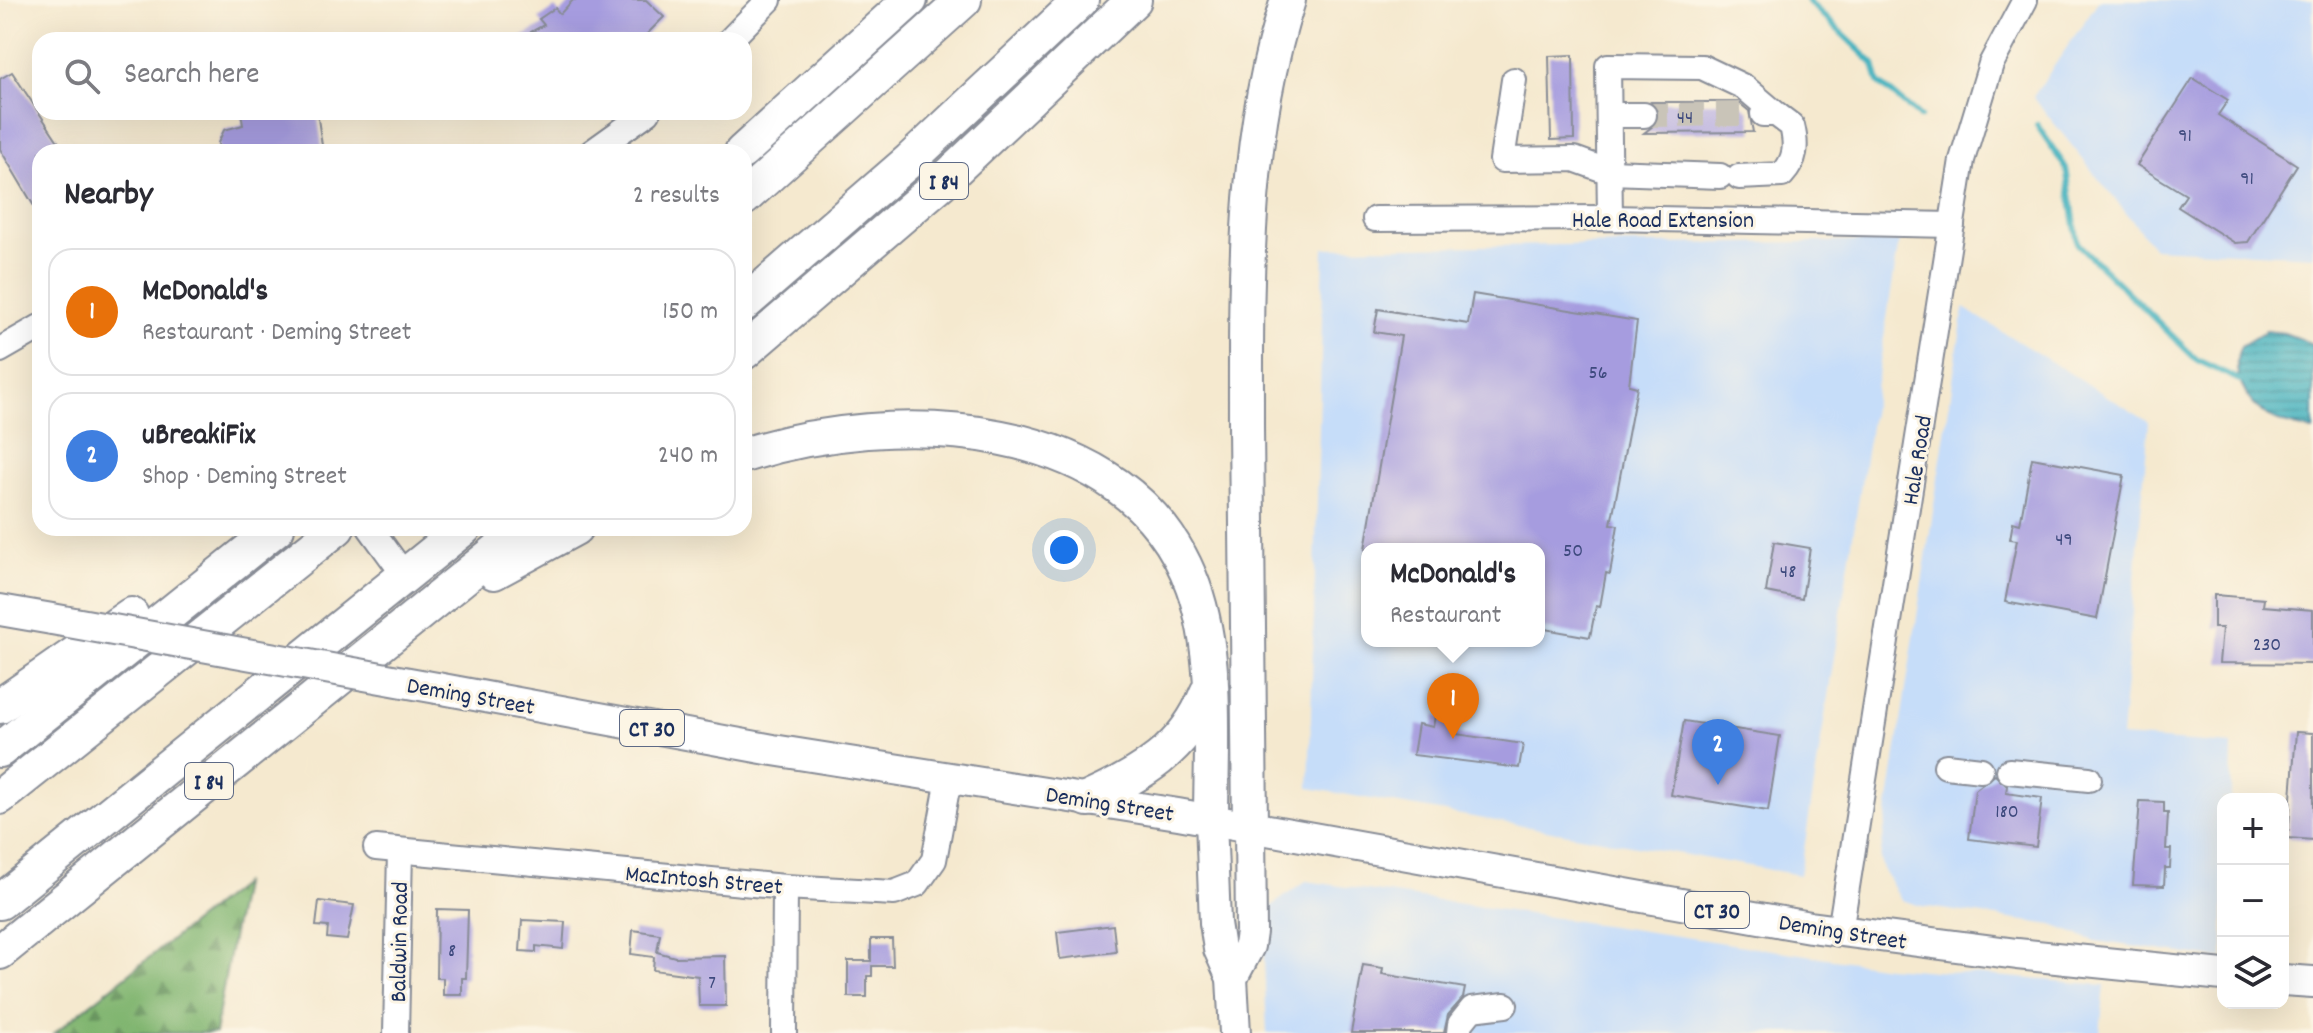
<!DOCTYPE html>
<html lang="en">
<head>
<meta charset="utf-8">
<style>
	:root { --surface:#fff; --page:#f2f2f3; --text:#2b2b33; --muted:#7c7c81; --line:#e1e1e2; --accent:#d1495b }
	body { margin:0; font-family:Dekko,sans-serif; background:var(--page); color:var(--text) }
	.controls { position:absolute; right:24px; bottom:24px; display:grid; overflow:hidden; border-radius:16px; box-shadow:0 8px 32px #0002 }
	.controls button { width:72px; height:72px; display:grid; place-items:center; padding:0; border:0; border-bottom:2px solid var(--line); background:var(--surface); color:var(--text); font:40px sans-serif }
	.you { position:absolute; left:1064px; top:550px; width:28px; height:28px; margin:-20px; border:6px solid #fff; border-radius:50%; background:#1a73e8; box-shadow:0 0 0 12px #1a73e833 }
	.badge { display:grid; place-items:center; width:52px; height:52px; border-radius:50%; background:var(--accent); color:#fff; font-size:26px; font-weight:700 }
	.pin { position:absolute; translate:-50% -66px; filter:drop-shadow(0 2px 4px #0008) }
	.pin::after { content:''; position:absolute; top:42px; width:28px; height:24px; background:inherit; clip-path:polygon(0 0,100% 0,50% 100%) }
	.popup { position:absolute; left:1361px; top:543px; width:184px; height:104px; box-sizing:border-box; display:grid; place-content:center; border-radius:16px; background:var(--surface); filter:drop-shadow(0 2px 6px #0005); font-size:26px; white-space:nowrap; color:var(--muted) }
	.popup b { font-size:30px; color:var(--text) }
	.popup::after { content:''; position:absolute; left:50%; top:100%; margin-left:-16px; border:16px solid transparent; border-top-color:var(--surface) }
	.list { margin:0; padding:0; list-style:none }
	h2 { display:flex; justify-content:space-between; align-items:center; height:104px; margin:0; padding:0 32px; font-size:34px }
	h2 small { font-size:26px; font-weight:400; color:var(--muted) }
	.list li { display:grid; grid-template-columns:52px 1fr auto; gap:24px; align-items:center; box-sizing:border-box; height:128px; margin:0 16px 16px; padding:0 16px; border:2px solid var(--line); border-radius:24px }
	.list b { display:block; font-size:30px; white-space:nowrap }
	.list p { margin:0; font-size:26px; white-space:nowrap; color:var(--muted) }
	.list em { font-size:26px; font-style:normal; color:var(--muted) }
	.icon { flex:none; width:44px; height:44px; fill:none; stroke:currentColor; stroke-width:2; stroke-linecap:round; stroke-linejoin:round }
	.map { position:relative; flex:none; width:2313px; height:1033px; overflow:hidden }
	.search { position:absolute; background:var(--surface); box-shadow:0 8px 32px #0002; left:32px; top:32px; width:720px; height:88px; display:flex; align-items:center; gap:20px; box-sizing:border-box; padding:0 28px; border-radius:24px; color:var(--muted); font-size:30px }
	.panel { position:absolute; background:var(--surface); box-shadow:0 8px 32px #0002; left:32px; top:144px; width:720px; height:392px; border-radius:24px }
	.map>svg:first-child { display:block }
	.built { fill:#c6ddf9; fill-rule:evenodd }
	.forest { fill:url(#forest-firs); stroke:#4e7267; stroke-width:2 }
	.water { fill:url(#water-rules); stroke:#30708e; stroke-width:2 }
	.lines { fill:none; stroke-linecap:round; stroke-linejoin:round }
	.stream { stroke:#44b2bf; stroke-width:6 }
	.building { fill:#a69cdf }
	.minor-tunnel { stroke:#c9c4b8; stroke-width:24; stroke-dasharray:24 12; stroke-linecap:butt }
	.minor-casing { stroke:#888c96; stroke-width:28 }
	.major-casing { stroke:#888c96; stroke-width:34 }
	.highway-casing { stroke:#888c96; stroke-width:38 }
	.minor { stroke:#fff; stroke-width:24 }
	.major { stroke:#fff; stroke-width:30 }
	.highway { stroke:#fff; stroke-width:34 }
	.major-bridge-casing { stroke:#888c96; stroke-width:34; stroke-linecap:butt }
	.major-bridge { stroke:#fff; stroke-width:30 }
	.labels { text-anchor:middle; stroke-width:6; stroke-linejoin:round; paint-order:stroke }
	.number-label { font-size:20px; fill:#3e4a7e }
	.shield { fill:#fcf5e5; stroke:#5e6a86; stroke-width:2 }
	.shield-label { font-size:22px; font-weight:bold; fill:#1b2f5e }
	.street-label { font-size:24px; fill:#1b2f5e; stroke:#fcf5e5 }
</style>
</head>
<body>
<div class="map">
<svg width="2313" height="1033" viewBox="0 0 2313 1033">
	<defs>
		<pattern id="forest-firs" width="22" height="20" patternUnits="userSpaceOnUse" patternTransform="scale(2)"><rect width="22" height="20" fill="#80b570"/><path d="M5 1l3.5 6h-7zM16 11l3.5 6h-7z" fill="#68945f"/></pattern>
		<pattern id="water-rules" width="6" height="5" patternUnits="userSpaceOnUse" patternTransform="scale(2)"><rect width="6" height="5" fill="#44b2bf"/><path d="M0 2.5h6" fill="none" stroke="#38919e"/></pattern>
	</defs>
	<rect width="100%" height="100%" fill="#fcf5e5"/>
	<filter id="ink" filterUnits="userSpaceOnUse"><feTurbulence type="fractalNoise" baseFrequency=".0125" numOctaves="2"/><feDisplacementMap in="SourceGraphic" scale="16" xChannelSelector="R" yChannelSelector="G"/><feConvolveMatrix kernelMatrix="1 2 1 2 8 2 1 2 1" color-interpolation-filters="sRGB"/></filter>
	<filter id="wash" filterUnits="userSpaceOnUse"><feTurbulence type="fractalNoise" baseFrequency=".006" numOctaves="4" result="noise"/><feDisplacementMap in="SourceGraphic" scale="32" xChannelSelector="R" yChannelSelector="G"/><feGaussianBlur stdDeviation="1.8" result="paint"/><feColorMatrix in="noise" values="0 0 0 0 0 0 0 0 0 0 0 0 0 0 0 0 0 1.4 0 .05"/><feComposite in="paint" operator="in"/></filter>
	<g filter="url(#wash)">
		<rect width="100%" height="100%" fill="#f5e9cf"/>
		<!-- built -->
		<g class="built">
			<polygon points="2099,0 2313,0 2313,256 2154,248 2033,97"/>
			<path d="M1899,241l-99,634 -491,-87 15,-540zM1367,549h172v92h-172z"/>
			<polygon points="1964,308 2149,422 2121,737 2232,745 2231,799 2223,799 2223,959 2095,941 2052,925 1921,906 1901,900 1883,869 1880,859"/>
			<polygon points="1306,881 1887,967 2105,985 2100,1033 1267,1033 1262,913"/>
		</g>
		<!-- forest -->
		<polygon class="forest" points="242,884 215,1033 54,1033"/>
		<!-- water -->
		<path class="water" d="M2266,331l18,2 29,11v87c-14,-4 -30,-7 -43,-14 -24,-13 -41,-46 -29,-71z"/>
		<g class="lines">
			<!-- stream -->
			<g class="stream">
				<polyline points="1807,0 1874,64 1879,83 1920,117"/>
				<polyline points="2037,125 2066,168 2078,244 2197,360 2246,383"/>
			</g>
		</g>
		<g id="blocks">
			<!-- building -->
			<g class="building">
				<polygon points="573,0 646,0 664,17 641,40 516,40 544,25 539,19 555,8 560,14"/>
				<polygon points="1573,55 1574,139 1551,140 1549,56"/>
				<polygon points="12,72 65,152 40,152 40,216 0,149 0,79"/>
				<polygon points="2193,78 2228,100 2218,115 2297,165 2248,242 2235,243 2178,207 2186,195 2137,165"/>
				<polygon points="1651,102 1738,102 1749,111 1753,132 1644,133 1657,123 1659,116"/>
				<polygon points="241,112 317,112 323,152 219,152 218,143 224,130 243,125"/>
				<polygon points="1473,294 1637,321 1629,385 1637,387 1611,524 1618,525 1610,574 1606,573 1600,607 1596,606 1590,637 1539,628 1539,549 1365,549 1401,336 1374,332 1378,309 1468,324"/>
				<polygon points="2032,458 2124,475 2097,619 2005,602 2017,540 2010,539 2013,522 2020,524"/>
				<polygon points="1774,542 1810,548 1802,599 1766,592"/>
				<polygon points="2214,595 2264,599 2263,606 2313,610 2313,664 2219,663 2222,628 2214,628"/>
				<polygon points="1435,716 1458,720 1456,734 1523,744 1519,768 1413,755 1418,724 1433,727"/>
				<polygon points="1684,721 1780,736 1768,811 1671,795"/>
				<polygon points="2296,732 2313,733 2313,840 2288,838"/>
				<polygon points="1995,775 2007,786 2006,793 2042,798 2036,847 1969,839 1975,790"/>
				<polygon points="2140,801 2164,802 2164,813 2168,813 2166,849 2171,849 2170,868 2165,868 2164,886 2133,885"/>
				<polygon points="319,901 354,905 347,940 327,938 328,927 316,926"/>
				<polygon points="437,909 468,910 466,978 462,978 462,995 443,995 443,978 436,978"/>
				<polygon points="522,920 565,922 563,949 536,946 536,952 520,951"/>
				<polygon points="1113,925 1116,952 1060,959 1057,932"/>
				<polygon points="633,930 660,934 657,952 675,957 725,956 726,1006 699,1006 698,976 653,970 654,957 631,954"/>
				<polygon points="871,939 892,939 893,966 872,966 872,976 867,976 867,997 848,997 848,961 871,961"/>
				<polygon points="1363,965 1383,968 1382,974 1465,988 1463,998 1448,1015 1444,1033 1351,1033"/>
			</g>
		</g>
	</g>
	<g filter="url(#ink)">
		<use href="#blocks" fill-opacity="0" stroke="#888c96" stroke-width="2"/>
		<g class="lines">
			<!-- minor-tunnel -->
			<polyline class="minor-tunnel" points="1644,115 1753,114"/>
			<defs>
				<g id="minor">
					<polyline points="730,40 769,0"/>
					<polyline points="1514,80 1502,160 1574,159 1610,172 1720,176"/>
					<polyline points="1609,115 1644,115"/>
					<polyline points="592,152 648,112"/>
					<path d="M1739,177l43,-2c14,-15 15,-29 10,-49l-16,-12h-13"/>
					<polyline points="1610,218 1608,66 1702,67 1744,87 1776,114"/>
					<polyline points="1375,219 1610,218 1952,225"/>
					<polyline points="0,350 40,327"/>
					<polyline points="370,528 405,576"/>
					<polyline points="1946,766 1981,770"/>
					<polyline points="2009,771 2089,779"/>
					<polyline points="376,848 785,887 894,893 917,884 934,860 949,778"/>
					<polyline points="1840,931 1962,160 1991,64 2025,0"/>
					<polyline points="396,1033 400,851"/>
					<polyline points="784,1033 785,887"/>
					<polyline points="1459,1033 1460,1024 1472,1009 1505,1005"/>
				</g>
				<g id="major">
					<polyline points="0,610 52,619"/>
					<polyline points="437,688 773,750 1178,814 1810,927 2017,954 2223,975"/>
					<polyline points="1211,820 1215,923 1219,949 1232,978 1235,1033"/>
					<polyline points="1232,978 1249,946 1251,932 1250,827"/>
					<polyline points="2283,980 2313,982"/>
				</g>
				<g id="highway">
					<polyline points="742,152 910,0"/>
					<polyline points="744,198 964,0"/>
					<polyline points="744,304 910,160 1081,0"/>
					<polyline points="744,352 942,182 1134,0"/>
					<path d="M744,455c147,-47 386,-43 449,131 26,72 18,159 18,234"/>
					<polyline points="494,572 575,528"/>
					<polyline points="0,706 131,615"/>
					<polyline points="0,750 277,528"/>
					<polyline points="0,797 337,528"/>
					<path d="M1088,799c53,-24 97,-49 119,-106"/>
					<path d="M1250,827c-1,-134 -3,-267 -4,-401 0,-144 -3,-287 42,-426"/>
					<polyline points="0,902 464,528"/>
					<polyline points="0,952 525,528"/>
				</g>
			</defs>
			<!-- minor casing -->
			<use href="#minor" class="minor-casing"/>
			<!-- major casing -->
			<use href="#major" class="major-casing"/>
			<!-- highway casing -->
			<use href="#highway" class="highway-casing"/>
			<!-- minor -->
			<use href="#minor" class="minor"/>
			<!-- major -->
			<use href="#major" class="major"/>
			<!-- highway -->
			<use href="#highway" class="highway"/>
			<defs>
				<polyline id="major-bridge" points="52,619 437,688"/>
			</defs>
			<!-- major-bridge casing -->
			<use href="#major-bridge" class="major-bridge-casing"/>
			<!-- major-bridge -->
			<use href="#major-bridge" class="major-bridge"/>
		</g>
	</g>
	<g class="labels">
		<!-- number labels -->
		<g class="number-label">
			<text x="1685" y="123">44</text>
			<text x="2185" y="141">91</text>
			<text x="2247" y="184">91</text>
			<text x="1598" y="378">56</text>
			<text x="2064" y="545">49</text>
			<text x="1573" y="556">50</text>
			<text x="1788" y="577">48</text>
			<text x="2267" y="650">230</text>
			<text x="2007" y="817">180</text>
			<text x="452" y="956">8</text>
			<text x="712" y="988">7</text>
		</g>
		<!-- shield labels -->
		<g class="shield">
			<rect x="920" y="163" width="48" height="36" rx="6"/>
			<rect x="620" y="710" width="64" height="36" rx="6"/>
			<rect x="185" y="763" width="48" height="36" rx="6"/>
			<rect x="1685" y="892" width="64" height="36" rx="6"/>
		</g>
		<g class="shield-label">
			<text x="944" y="189">I 84</text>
			<text x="652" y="736">CT 30</text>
			<text x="209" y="789">I 84</text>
			<text x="1717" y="918">CT 30</text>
		</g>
		<!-- street labels -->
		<g class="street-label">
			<text x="1663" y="227">Hale Road Extension</text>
			<text transform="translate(1916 460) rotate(-81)" y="8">Hale Road</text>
			<text transform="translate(471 695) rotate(10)" y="8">Deming Street</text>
			<text transform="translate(1110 803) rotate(9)" y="8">Deming Street</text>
			<text transform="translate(704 879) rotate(5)" y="8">MacIntosh Street</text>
			<text transform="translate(1843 931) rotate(9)" y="8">Deming Street</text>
			<text transform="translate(398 942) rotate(-89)" y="8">Baldwin Road</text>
		</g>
	</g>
</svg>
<div class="controls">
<button>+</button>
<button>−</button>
<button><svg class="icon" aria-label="layers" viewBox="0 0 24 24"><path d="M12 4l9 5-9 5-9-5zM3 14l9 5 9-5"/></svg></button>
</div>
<div class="you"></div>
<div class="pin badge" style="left:1453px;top:739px;background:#e8710a">1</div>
<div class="popup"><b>McDonald's</b>Restaurant</div>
<div class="pin badge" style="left:1718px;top:785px;background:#3f7fe0">2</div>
<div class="search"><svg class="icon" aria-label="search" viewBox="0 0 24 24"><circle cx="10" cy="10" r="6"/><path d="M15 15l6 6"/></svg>Search here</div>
<section class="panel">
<h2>Nearby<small>2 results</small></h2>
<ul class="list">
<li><span class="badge" style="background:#e8710a">1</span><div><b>McDonald's</b><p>Restaurant · Deming Street</p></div><em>150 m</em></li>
<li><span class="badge" style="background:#3f7fe0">2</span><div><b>uBreakiFix</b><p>Shop · Deming Street</p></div><em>240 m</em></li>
</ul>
</section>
</div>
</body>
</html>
